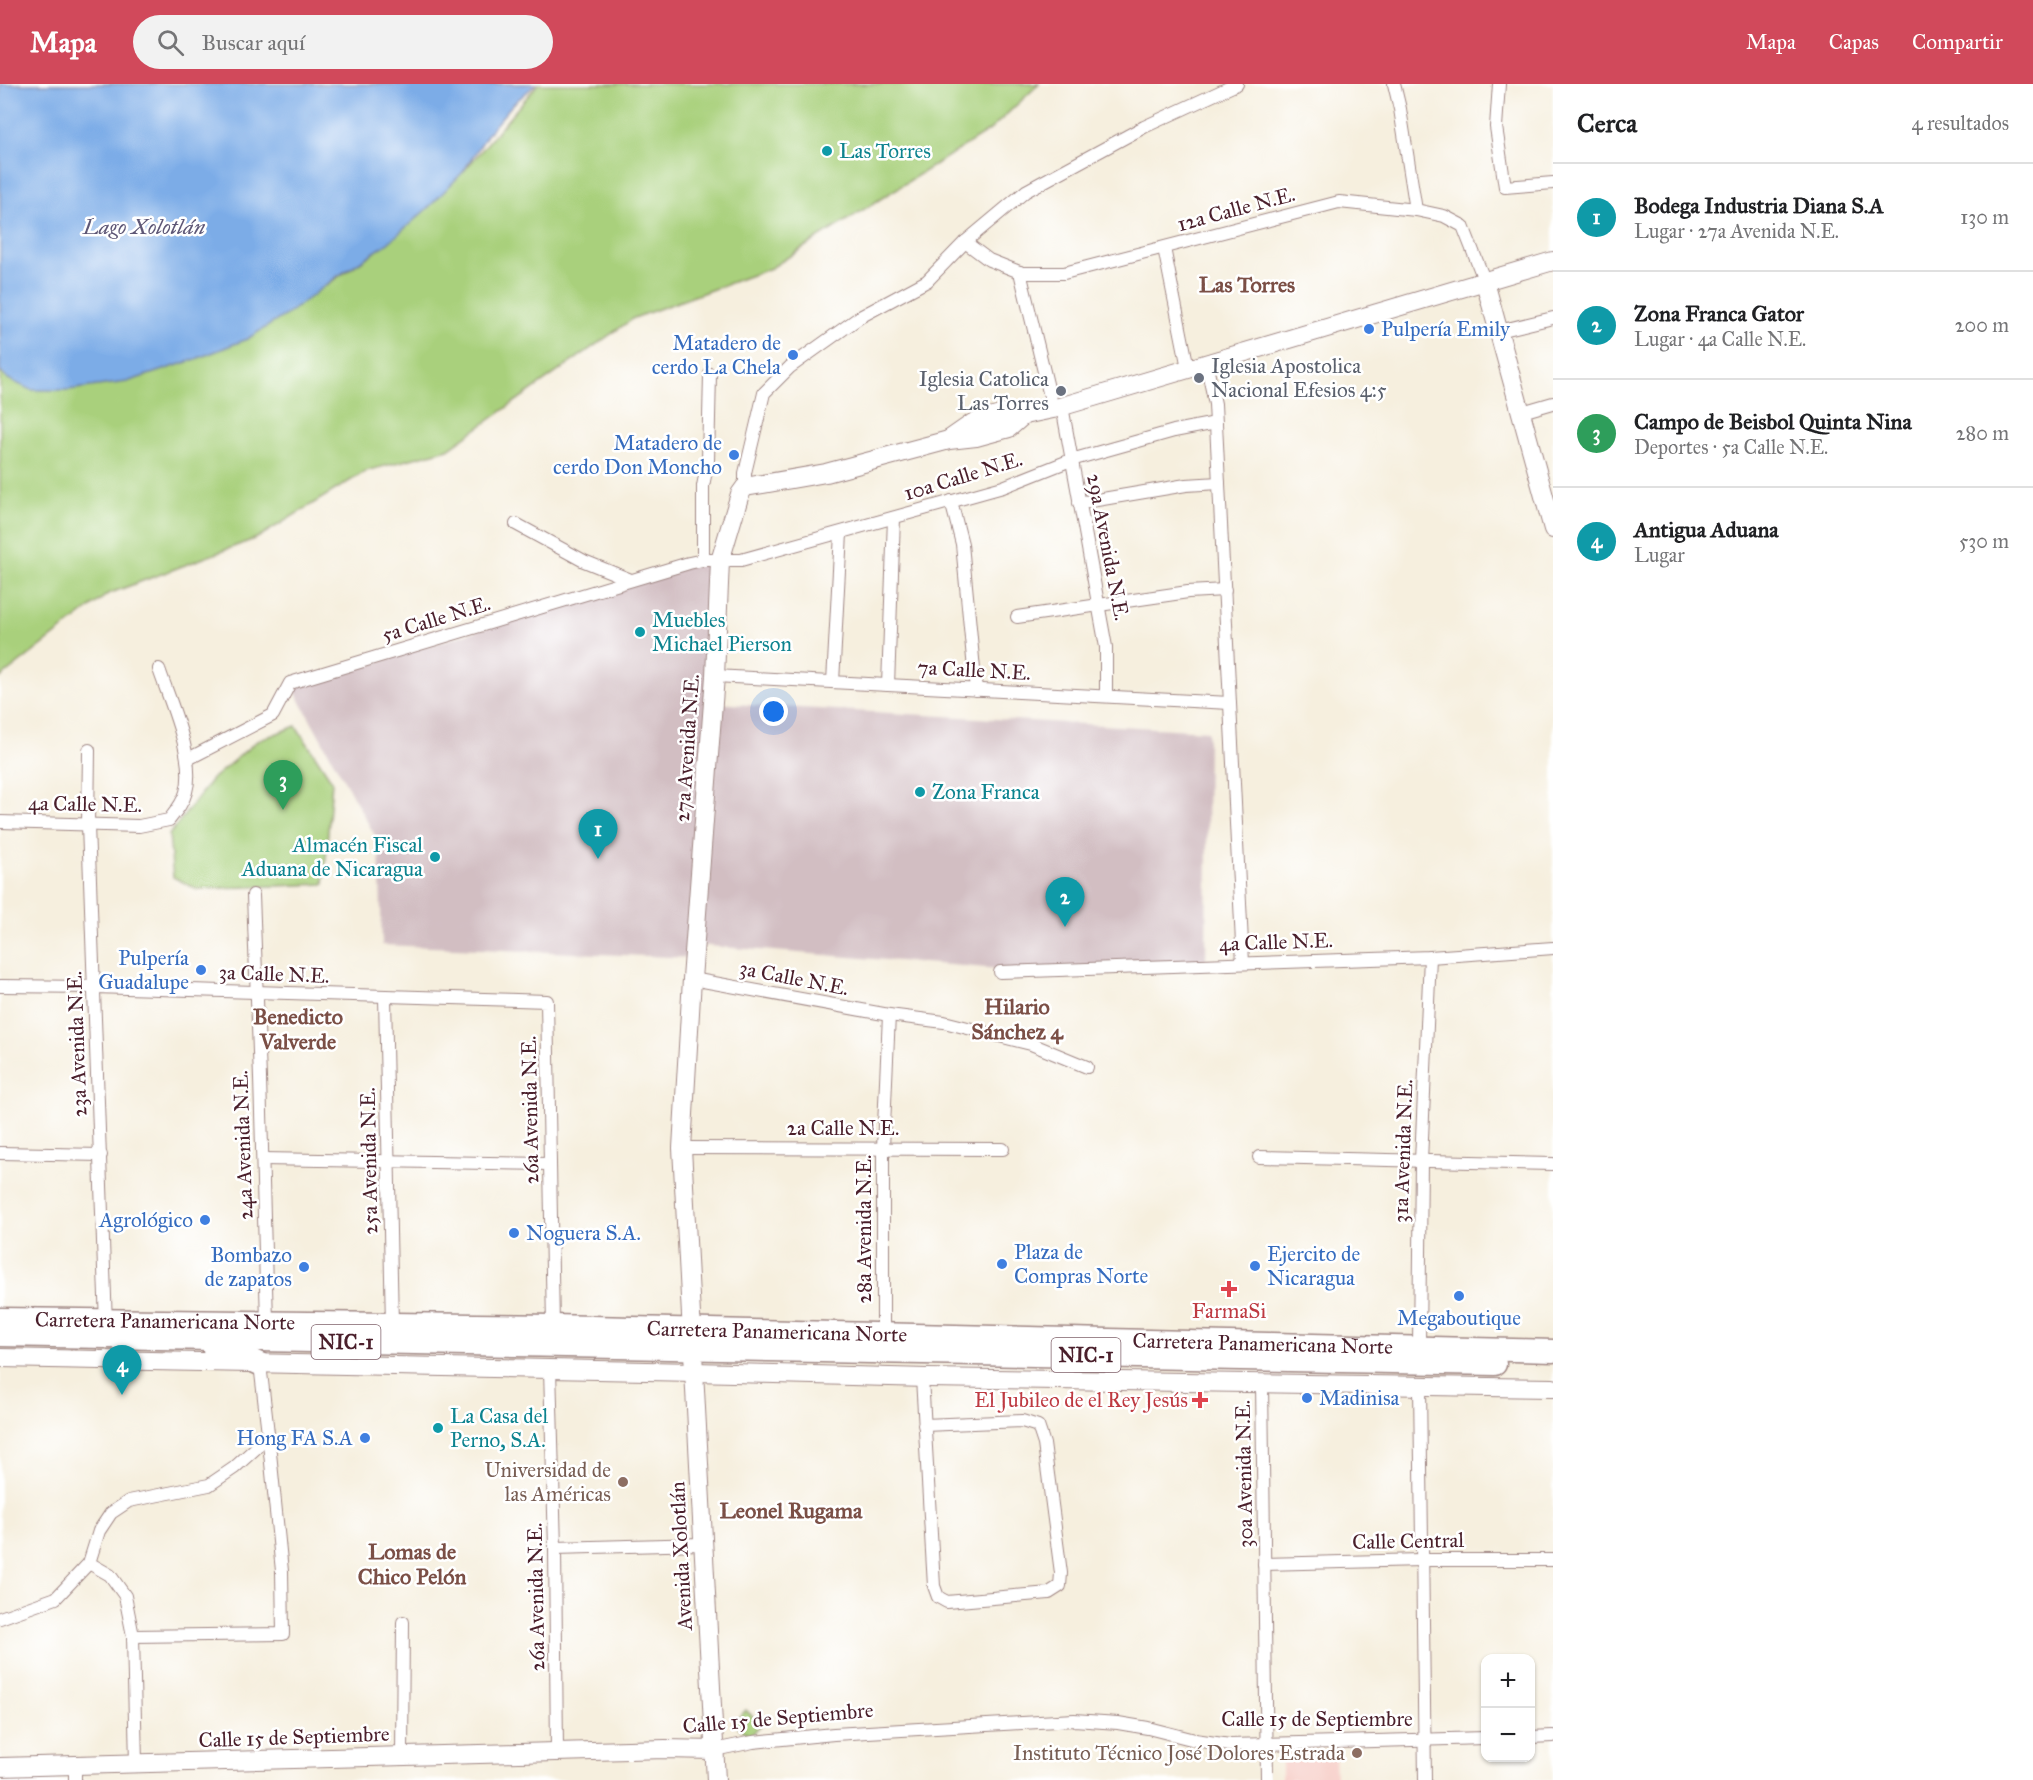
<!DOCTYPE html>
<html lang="es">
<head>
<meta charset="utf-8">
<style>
	:root { --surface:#fff; --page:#f2f2f2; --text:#202124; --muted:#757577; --line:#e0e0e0; --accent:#d1495b }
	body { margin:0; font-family:"IM FELL Great Primer",serif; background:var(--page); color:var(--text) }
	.controls { position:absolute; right:18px; bottom:18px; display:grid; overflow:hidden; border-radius:12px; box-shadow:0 2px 4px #0004 }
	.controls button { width:54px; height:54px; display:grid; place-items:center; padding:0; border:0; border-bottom:2px solid var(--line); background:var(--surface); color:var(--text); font:30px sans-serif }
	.you { position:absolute; left:774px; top:628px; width:21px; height:21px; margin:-15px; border:4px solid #fff; border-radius:50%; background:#1a73e8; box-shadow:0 0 0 9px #1a73e833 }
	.badge { display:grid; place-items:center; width:39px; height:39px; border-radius:50%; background:var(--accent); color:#fff; font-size:20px; font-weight:700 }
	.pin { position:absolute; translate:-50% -50px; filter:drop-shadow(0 2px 3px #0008) }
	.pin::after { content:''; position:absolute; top:32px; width:21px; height:18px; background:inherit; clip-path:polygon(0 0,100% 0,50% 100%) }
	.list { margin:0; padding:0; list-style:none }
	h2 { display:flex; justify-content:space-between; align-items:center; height:78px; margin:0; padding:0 24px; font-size:26px }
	h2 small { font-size:20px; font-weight:400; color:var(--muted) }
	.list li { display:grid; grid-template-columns:39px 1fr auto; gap:18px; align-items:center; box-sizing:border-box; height:108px; padding:0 24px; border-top:2px solid var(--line) }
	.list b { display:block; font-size:22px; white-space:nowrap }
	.list p { margin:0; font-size:20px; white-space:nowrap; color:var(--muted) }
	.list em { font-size:20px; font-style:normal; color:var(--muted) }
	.icon { flex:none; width:33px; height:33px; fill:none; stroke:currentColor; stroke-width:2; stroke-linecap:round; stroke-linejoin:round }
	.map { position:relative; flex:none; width:1553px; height:1696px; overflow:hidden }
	header { display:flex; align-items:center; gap:36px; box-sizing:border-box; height:84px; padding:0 30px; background:var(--accent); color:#fff }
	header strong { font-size:28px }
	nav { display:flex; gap:33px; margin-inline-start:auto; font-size:21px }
	.search { width:420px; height:54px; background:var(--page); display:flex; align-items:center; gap:15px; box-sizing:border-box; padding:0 21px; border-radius:33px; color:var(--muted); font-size:22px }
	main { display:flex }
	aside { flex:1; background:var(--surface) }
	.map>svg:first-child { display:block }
	.built { fill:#f7d0ca }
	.industrial { fill:#d2bec2 }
	.green { fill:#a9d07b; stroke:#7a7853; stroke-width:1.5 }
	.water { fill:#7bace7; stroke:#626689; stroke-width:1.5 }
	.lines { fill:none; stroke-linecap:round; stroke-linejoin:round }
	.street-casing { stroke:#a08784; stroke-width:14 }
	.secondary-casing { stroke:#a08784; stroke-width:20 }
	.highway-casing { stroke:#a08784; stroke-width:25 }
	.street { stroke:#fff; stroke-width:12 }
	.secondary { stroke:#fff; stroke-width:18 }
	.highway { stroke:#fff; stroke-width:22 }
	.culture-dot { fill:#0f9aa8; stroke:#fff; stroke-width:2 }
	.shop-dot { fill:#3f7fe0; stroke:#fff; stroke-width:2 }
	.worship-dot { fill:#6b7280; stroke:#fff; stroke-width:2 }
	.health-dot { fill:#e0444e; stroke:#fff; stroke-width:2 }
	.education-dot { fill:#8d6e63; stroke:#fff; stroke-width:2 }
	.labels { text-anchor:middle; stroke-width:5; stroke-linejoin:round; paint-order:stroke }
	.shield { fill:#fff; stroke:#80626b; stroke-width:1.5 }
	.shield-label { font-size:20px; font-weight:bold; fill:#4a1f2b }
	.culture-label { font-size:21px; fill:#0d838f; stroke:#fff; text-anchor:start }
	.street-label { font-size:21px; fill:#4a1f2b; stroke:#fff }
	.shop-label { font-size:21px; fill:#366cbe; stroke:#fff; text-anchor:end }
	.worship-label { font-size:21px; fill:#5b616d; stroke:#fff; text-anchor:start }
	.health-label { font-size:21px; fill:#be3a42; stroke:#fff }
	.education-label { font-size:21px; fill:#785e54; stroke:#fff; text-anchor:end }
	.water-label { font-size:22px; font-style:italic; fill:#5e5776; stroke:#fff }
	.neighbourhood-label { font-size:22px; font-weight:bold; fill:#7b4f46; stroke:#fff }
</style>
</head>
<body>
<header>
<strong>Mapa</strong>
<div class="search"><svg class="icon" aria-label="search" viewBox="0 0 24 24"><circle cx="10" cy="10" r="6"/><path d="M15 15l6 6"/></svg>Buscar aquí</div>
<nav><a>Mapa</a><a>Capas</a><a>Compartir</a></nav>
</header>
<main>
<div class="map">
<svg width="1553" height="1696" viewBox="0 0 1553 1696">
	<rect width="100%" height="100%" fill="#fff"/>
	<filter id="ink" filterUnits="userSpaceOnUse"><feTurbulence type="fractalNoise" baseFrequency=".0167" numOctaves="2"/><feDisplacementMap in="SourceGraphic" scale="12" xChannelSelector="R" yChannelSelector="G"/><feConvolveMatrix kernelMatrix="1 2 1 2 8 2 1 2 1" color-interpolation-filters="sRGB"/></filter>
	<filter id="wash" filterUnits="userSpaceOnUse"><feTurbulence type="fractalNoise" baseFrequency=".008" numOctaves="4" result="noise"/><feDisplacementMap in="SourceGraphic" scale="24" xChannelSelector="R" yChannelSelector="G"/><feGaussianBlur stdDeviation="1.35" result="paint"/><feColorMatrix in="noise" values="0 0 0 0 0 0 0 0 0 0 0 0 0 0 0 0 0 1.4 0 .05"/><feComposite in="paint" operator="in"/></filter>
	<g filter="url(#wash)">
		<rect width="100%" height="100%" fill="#f6efde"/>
		<!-- built -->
		<polygon class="built" points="1335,1669 1336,1696 1282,1696 1282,1670"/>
		<!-- industrial -->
		<polygon class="industrial" points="703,476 720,477 713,619 1208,647 1206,880 1025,887 696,861 694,874 382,861 379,759 293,604"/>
		<!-- green -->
		<g class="green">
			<polygon points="538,0 1039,0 990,46 771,184 634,234 448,365 366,387 257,454 108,510 0,594 0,288 8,295 247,255 375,168 463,88"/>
			<polygon points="296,642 332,697 324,800 197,805 173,793 169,751 212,695 257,657"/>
			<polygon points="746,1626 761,1641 749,1652 733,1639"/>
		</g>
		<!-- water -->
		<polygon class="water" points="0,0 536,0 512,21 489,48 463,88 429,123 387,160 338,192 286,231 247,255 196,275 127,298 68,306 31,306 8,295 0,287"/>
	</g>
	<g filter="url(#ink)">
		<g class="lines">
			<defs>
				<g id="street">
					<polyline points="1394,0 1400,25 1416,126"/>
					<polyline points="1499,0 1496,43 1505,103 1553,99"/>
					<polyline points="965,158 989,176 1022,189 1064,189 1339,118 1416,126 1444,132 1463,142 1485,198"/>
					<polyline points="1164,164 1188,284"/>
					<polyline points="1020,188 1053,325"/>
					<polyline points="1499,247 1553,234"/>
					<polyline points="1206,278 1215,320 1243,879"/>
					<polyline points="1062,322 1106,563 1106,612"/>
					<polyline points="1522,328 1553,319"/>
					<polyline points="745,403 745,389 764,309 790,283 860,233 927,197 965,158 1026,107 1144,43 1237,0"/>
					<polyline points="951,417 962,460 976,606"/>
					<polyline points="1079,419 1186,401 1219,399"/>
					<polyline points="516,440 584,477 631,496"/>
					<polyline points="703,476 703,402 708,377 710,290"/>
					<polyline points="1017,533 1188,508 1225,506"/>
					<polyline points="715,592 1230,619"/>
					<polyline points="833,598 841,449"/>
					<polyline points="888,601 894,434"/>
					<polyline points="89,666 88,741 106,1240"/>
					<polyline points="188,675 273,631 290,599 689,479 703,476 741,476 1003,403 1071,376 1174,347 1216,339"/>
					<path d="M0,738l139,4 30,-6c7,-9 14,-17 17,-28 10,-33 -16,-90 -27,-123"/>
					<polyline points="253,811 260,994 267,1237"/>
					<polyline points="1000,888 1430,873 1553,864"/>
					<polyline points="692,895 889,931 944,938 1031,960 1087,983"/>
					<polyline points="0,902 94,903 547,917 553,1242"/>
					<polyline points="385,913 392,1240"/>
					<polyline points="682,1064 1003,1065"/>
					<polyline points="0,1069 101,1071"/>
					<polyline points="1259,1073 1553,1080"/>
					<polyline points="263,1075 550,1080"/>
					<polyline points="883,1250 883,1064 889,931"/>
					<polyline points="1419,1262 1421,1077 1430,873"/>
					<polyline points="550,1285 555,1464 557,1668"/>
					<polyline points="922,1294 934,1502 938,1513 947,1518 1049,1509 1060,1502 1061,1489 1044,1360 1038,1342 1022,1337 924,1341"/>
					<polyline points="1262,1299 1267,1696"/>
					<polyline points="1420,1302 1425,1696"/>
					<polyline points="555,1464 702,1460"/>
					<polyline points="89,1479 110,1491 125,1512 133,1552 136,1680"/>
					<polyline points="1264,1480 1421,1476 1553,1476"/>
					<polyline points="0,1534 56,1514 89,1479 99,1447 111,1429 129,1417 209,1401 234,1384 256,1364 268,1349 260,1280"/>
					<polyline points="133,1552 283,1550 282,1487 268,1349"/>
					<polyline points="1530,1653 1553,1652"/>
					<polyline points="714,1666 753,1658 834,1650 1074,1636 1118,1639 1148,1644 1195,1656 1230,1661 1486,1654"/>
					<polyline points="402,1673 403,1538"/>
					<polyline points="75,1682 75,1696"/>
				</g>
				<g id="secondary">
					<polyline points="1485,198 1553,445"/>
					<polyline points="950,355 973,339 1004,330 1024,331 1053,325 1553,177"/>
					<polyline points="0,1274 695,1288 928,1294 1553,1304"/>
					<polyline points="0,1683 665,1665 714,1666"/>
					<polyline points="716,1696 682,1064 692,895 715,592 720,477 740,410 745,403 826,389 949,356 976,353 1009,344 1024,331"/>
				</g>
				<g id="highway">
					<path id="s1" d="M0,1235l553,7 1000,25"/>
					<polyline points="0,1251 1495,1280"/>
					<polyline points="214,1266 242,1272 260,1280"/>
				</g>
			</defs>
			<!-- street casing -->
			<use href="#street" class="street-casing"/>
			<!-- secondary casing -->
			<use href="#secondary" class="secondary-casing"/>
			<!-- highway casing -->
			<use href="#highway" class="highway-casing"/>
			<!-- street -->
			<use href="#street" class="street"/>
			<!-- secondary -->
			<use href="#secondary" class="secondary"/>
			<!-- highway -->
			<use href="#highway" class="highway"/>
		</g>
	</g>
	<!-- markers -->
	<g class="culture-dot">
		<circle cx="827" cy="67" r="6"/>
		<circle cx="640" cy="548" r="6"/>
		<circle cx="920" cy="708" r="6"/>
		<circle cx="435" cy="773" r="6"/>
		<circle cx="438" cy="1344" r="6"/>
	</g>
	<g class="shop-dot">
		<circle cx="1369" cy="245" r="6"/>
		<circle cx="793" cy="271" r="6"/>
		<circle cx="734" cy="371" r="6"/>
		<circle cx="201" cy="886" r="6"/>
		<circle cx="205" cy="1136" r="6"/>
		<circle cx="514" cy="1149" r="6"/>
		<circle cx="1002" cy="1180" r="6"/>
		<circle cx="1255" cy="1182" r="6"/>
		<circle cx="304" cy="1183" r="6"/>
		<circle cx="1459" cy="1212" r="6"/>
		<circle cx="1307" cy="1314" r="6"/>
		<circle cx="365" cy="1354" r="6"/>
	</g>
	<g class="worship-dot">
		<circle cx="1199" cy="294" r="6"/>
		<circle cx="1061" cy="307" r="6"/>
	</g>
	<g class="health-dot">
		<path d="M1226 1196h6v6h6v6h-6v6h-6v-6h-6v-6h6z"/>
		<path d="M1197 1307h6v6h6v6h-6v6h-6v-6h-6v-6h6z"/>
	</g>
	<g class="education-dot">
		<circle cx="623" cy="1398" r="6"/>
		<circle cx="1357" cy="1669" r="6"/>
	</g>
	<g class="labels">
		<!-- shield labels -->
		<g class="shield">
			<rect x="311.5" y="1241" width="69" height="34" rx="4.5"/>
			<rect x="1051.5" y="1254" width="69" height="34" rx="4.5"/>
		</g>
		<g class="shield-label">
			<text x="346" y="1265">NIC-1</text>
			<text x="1086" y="1278">NIC-1</text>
		</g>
		<!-- culture labels -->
		<g class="culture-label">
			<text x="839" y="74">Las Torres</text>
			<text x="652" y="543">Muebles<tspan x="652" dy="24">Michael Pierson</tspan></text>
			<text x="932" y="715">Zona Franca</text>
			<text x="423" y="768" text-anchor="end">Almacén Fiscal<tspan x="423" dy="24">Aduana de Nicaragua</tspan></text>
			<text x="450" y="1339">La Casa del<tspan x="450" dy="24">Perno, S.A.</tspan></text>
		</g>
		<!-- street labels -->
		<g class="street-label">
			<text transform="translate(1236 125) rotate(-15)" y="7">12a Calle N.E.</text>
			<text transform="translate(963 392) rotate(-17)" y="7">10a Calle N.E.</text>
			<text transform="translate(1108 463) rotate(79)" y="7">29a Avenida N.E.</text>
			<text transform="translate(436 535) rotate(-17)" y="7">5a Calle N.E.</text>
			<text transform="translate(974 586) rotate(3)" y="7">7a Calle N.E.</text>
			<text transform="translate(687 664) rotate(-86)" y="7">27a Avenida N.E.</text>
			<text transform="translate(85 720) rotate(1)" y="7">4a Calle N.E.</text>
			<text transform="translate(1276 858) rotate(-2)" y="7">4a Calle N.E.</text>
			<text transform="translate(274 890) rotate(2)" y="7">3a Calle N.E.</text>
			<text transform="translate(794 894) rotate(11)" y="7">3a Calle N.E.</text>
			<text transform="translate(77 960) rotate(-92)" y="7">23a Avenida N.E.</text>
			<text transform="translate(530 1026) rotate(-91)" y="7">26a Avenida N.E.</text>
			<text x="843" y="1051">2a Calle N.E.</text>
			<text transform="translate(243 1061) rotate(-92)" y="7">24a Avenida N.E.</text>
			<text transform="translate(1403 1067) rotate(-88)" y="7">31a Avenida N.E.</text>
			<text transform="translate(369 1077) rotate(-91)" y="7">25a Avenida N.E.</text>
			<text transform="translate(864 1145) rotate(-90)" y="7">28a Avenida N.E.</text>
			<text dy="7" stroke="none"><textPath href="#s1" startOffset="165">Carretera Panamericana Norte</textPath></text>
			<text dy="7" stroke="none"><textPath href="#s1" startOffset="777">Carretera Panamericana Norte</textPath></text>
			<text dy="7" stroke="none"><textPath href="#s1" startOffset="1263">Carretera Panamericana Norte</textPath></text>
			<text transform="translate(1244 1390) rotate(-91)" y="7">30a Avenida N.E.</text>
			<text transform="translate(1408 1457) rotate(-1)" y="7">Calle Central</text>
			<text transform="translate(681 1472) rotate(-93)" y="7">Avenida Xolotlán</text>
			<text transform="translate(536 1513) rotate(-91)" y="7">26a Avenida N.E.</text>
			<text transform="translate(778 1634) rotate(-5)" y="7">Calle 15 de Septiembre</text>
			<text x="1317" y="1642">Calle 15 de Septiembre</text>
			<text transform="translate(294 1653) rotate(-2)" y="7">Calle 15 de Septiembre</text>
		</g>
		<!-- shop labels -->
		<g class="shop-label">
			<text x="1381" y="252" text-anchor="start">Pulpería Emily</text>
			<text x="781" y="266">Matadero de<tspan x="781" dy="24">cerdo La Chela</tspan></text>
			<text x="722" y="366">Matadero de<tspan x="722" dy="24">cerdo Don Moncho</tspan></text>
			<text x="189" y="881">Pulpería<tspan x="189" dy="24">Guadalupe</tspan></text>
			<text x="193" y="1143">Agrológico</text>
			<text x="526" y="1156" text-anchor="start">Noguera S.A.</text>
			<text x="1014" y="1175" text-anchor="start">Plaza de<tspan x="1014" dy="24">Compras Norte</tspan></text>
			<text x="1267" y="1177" text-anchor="start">Ejercito de<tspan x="1267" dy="24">Nicaragua</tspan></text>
			<text x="292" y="1178">Bombazo<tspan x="292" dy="24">de zapatos</tspan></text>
			<text x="1459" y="1241" text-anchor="middle">Megaboutique</text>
			<text x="1319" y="1321" text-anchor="start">Madinisa</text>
			<text x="353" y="1361">Hong FA S.A</text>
		</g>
		<!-- worship labels -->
		<g class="worship-label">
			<text x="1211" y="289">Iglesia Apostolica<tspan x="1211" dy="24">Nacional Efesios 4:5</tspan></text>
			<text x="1049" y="302" text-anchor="end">Iglesia Catolica<tspan x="1049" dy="24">Las Torres</tspan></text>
		</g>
		<!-- health labels -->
		<g class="health-label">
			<text x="1229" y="1234">FarmaSi</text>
			<text x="1188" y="1323" text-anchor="end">El Jubileo de el Rey Jesús</text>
		</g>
		<!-- education labels -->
		<g class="education-label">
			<text x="611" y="1393">Universidad de<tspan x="611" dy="24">las Américas</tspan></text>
			<text x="1345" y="1676">Instituto Técnico José Dolores Estrada</text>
		</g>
		<!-- water labels -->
		<g class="water-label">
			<text x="144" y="150">Lago Xolotlán</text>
		</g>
		<!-- neighbourhood labels -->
		<g class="neighbourhood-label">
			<text x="1247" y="208">Las Torres</text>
			<text x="1017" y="930">Hilario<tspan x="1017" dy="25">Sánchez 4</tspan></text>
			<text x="298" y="940">Benedicto<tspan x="298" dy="25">Valverde</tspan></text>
			<text x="791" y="1434">Leonel Rugama</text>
			<text x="412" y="1475">Lomas de<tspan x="412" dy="25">Chico Pelón</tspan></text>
		</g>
	</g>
</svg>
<div class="controls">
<button>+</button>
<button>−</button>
</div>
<div class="you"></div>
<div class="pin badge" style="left:598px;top:775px;background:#0f9aa8">1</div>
<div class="pin badge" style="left:1065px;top:843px;background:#0f9aa8">2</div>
<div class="pin badge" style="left:283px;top:726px;background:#2e9e5b">3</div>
<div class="pin badge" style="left:122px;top:1311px;background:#0f9aa8">4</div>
</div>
<aside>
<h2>Cerca<small>4 resultados</small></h2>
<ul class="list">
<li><span class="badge" style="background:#0f9aa8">1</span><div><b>Bodega Industria Diana S.A</b><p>Lugar · 27a Avenida N.E.</p></div><em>130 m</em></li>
<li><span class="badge" style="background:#0f9aa8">2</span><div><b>Zona Franca Gator</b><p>Lugar · 4a Calle N.E.</p></div><em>200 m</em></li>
<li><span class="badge" style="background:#2e9e5b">3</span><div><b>Campo de Beisbol Quinta Nina</b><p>Deportes · 5a Calle N.E.</p></div><em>280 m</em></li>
<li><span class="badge" style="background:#0f9aa8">4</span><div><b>Antigua Aduana</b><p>Lugar</p></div><em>530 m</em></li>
</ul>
</aside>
</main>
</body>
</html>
